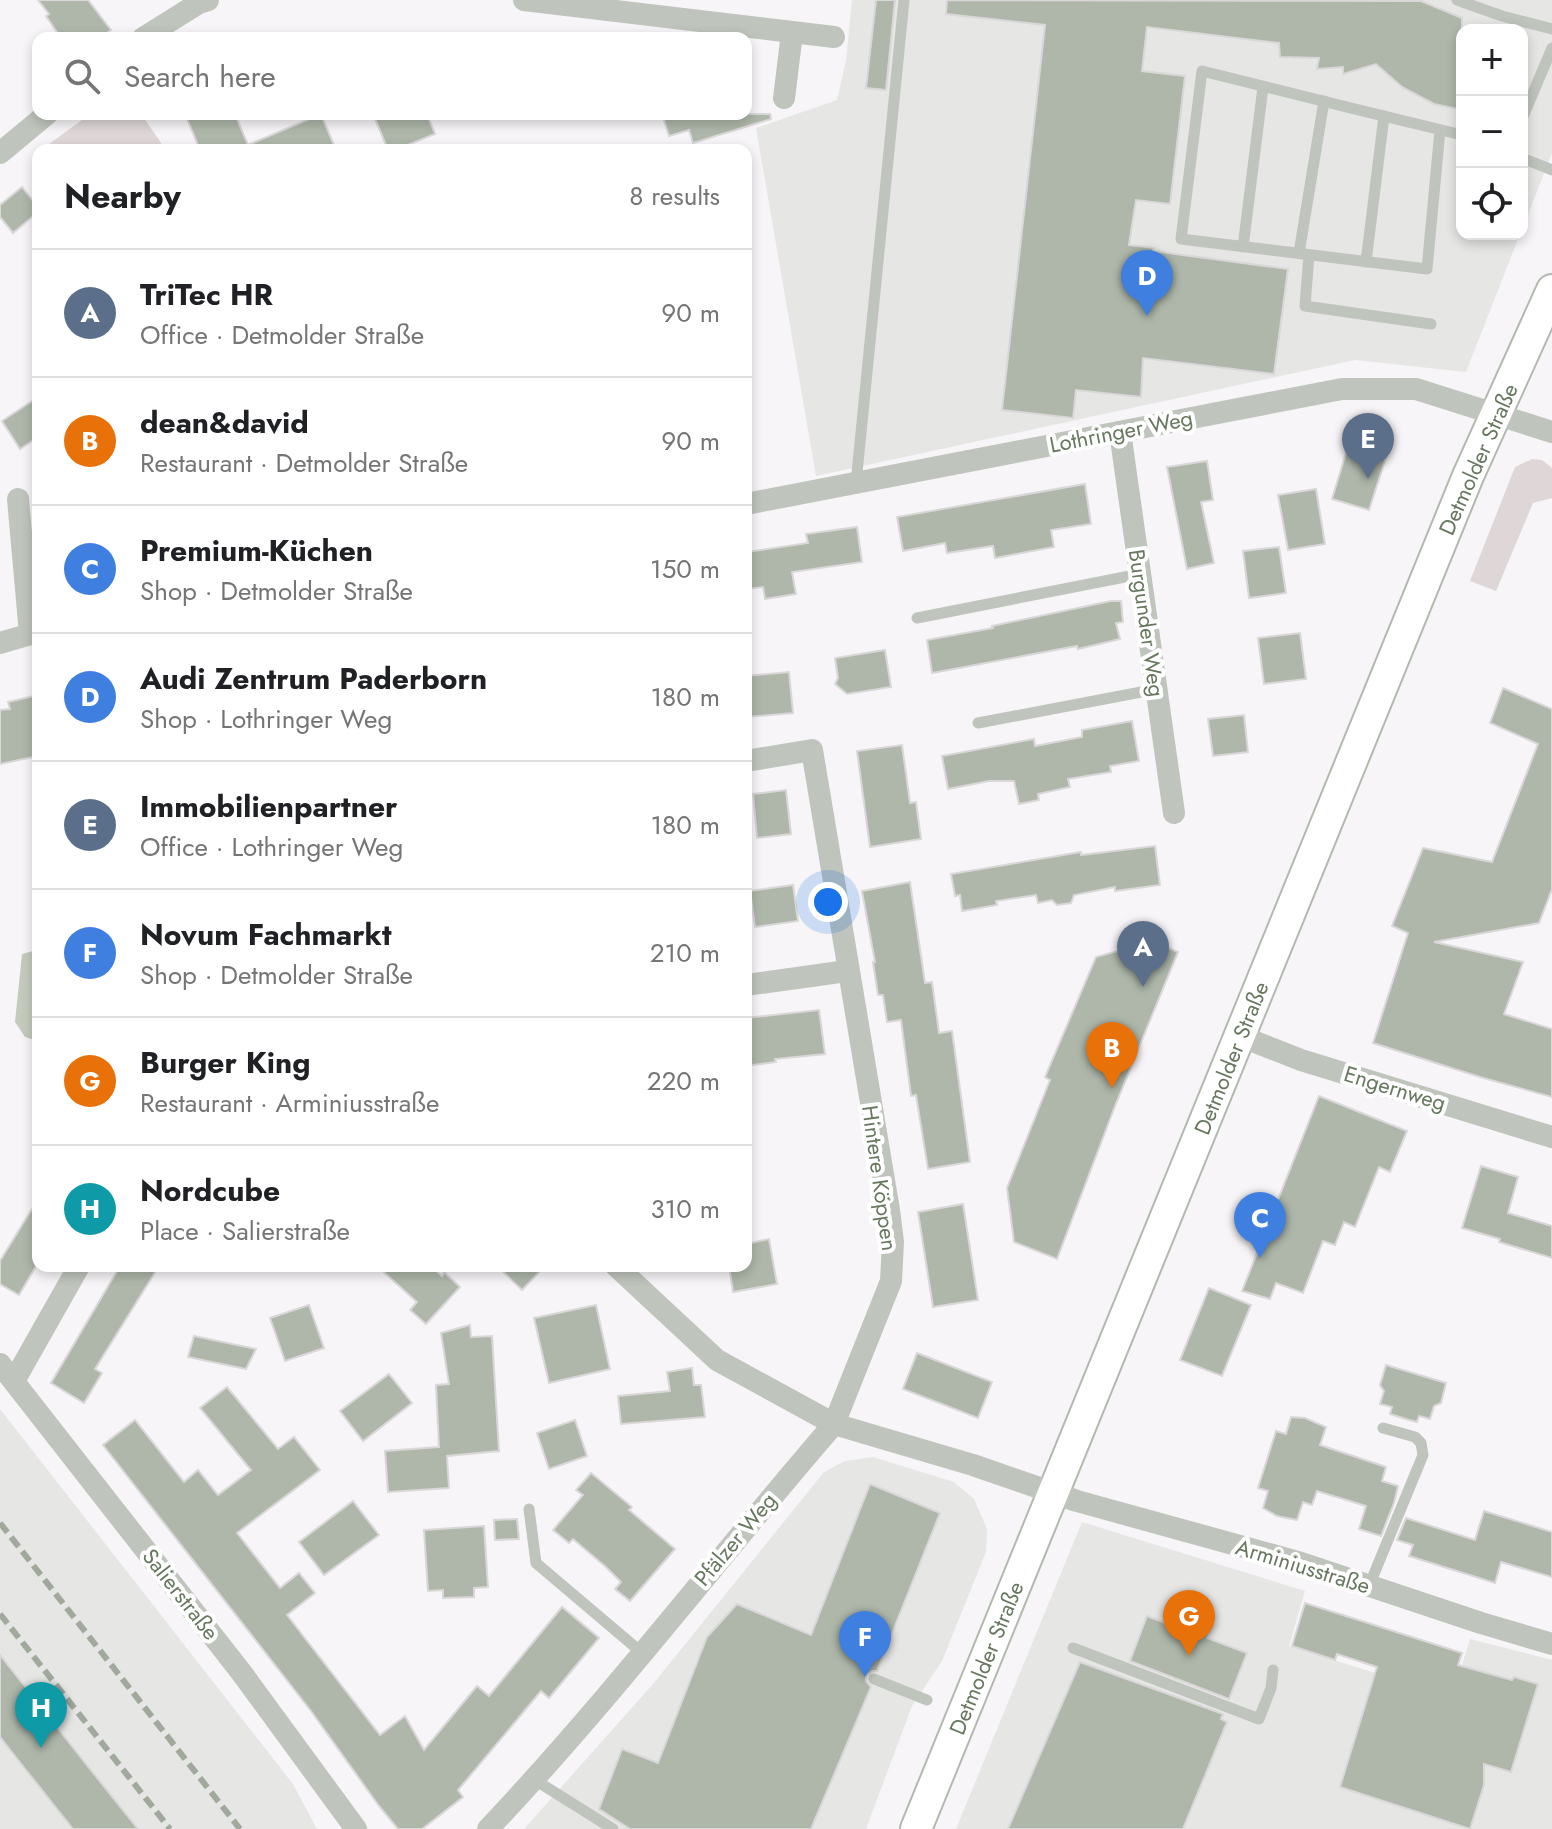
<!DOCTYPE html>
<html lang="en">
<head>
<meta charset="utf-8">
<style>
	:root { --surface:#fff; --page:#f6f6f6; --text:#202124; --muted:#757577; --line:#e0e0e0; --accent:#2563eb }
	body { margin:0; font-family:Jost,sans-serif; background:var(--page); color:var(--text) }
	.controls { position:absolute; right:24px; top:24px; display:grid; overflow:hidden; border-radius:16px; box-shadow:0 4px 12px #0003 }
	.controls button { width:72px; height:72px; display:grid; place-items:center; padding:0; border:0; border-bottom:2px solid var(--line); background:var(--surface); color:var(--text); font:40px sans-serif }
	.you { position:absolute; left:828px; top:902px; width:28px; height:28px; margin:-20px; border:6px solid #fff; border-radius:50%; background:#1a73e8; box-shadow:0 0 0 12px #1a73e833 }
	.badge { display:grid; place-items:center; width:52px; height:52px; border-radius:50%; background:var(--accent); color:#fff; font-size:26px; font-weight:700 }
	.pin { position:absolute; translate:-50% -66px; filter:drop-shadow(0 2px 4px #0008) }
	.pin::after { content:''; position:absolute; top:42px; width:28px; height:24px; background:inherit; clip-path:polygon(0 0,100% 0,50% 100%) }
	.list { margin:0; padding:0; list-style:none }
	h2 { display:flex; justify-content:space-between; align-items:center; height:104px; margin:0; padding:0 32px; font-size:34px }
	h2 small { font-size:26px; font-weight:400; color:var(--muted) }
	.list li { display:grid; grid-template-columns:52px 1fr auto; gap:24px; align-items:center; box-sizing:border-box; height:128px; padding:0 32px; border-top:2px solid var(--line) }
	.list b { display:block; font-size:30px; white-space:nowrap }
	.list p { margin:0; font-size:26px; white-space:nowrap; color:var(--muted) }
	.list em { font-size:26px; font-style:normal; color:var(--muted) }
	.icon { flex:none; width:44px; height:44px; fill:none; stroke:currentColor; stroke-width:2; stroke-linecap:round; stroke-linejoin:round }
	.map { position:relative; flex:none; width:1552px; height:1829px; overflow:hidden }
	.search { position:absolute; background:var(--surface); box-shadow:0 4px 12px #0003; left:32px; top:32px; width:720px; height:88px; display:flex; align-items:center; gap:20px; box-sizing:border-box; padding:0 28px; border-radius:16px; color:var(--muted); font-size:30px }
	.panel { position:absolute; background:var(--surface); box-shadow:0 4px 12px #0003; left:32px; top:144px; width:720px; height:1128px; border-radius:16px }
	.map>svg:first-child { display:block }
	.built { fill:#e6e6e5 }
	.green { fill:#ded6d7 }
	.water { fill:#c4cbbd }
	.building { fill:#aeb7aa; stroke:#d9d7d8; stroke-width:2 }
	.lines { fill:none; stroke-linecap:round; stroke-linejoin:round }
	.secondary-casing { stroke:#b2b9af; stroke-width:34 }
	.service { stroke:#bfc4bc; stroke-width:11 }
	.minor { stroke:#bfc4bc; stroke-width:22 }
	.secondary { stroke:#fff; stroke-width:30 }
	.rail { stroke:#a1a99c; stroke-width:6; stroke-dasharray:12 6; stroke-linecap:butt }
	.labels { text-anchor:middle; stroke-width:8; stroke-linejoin:round; paint-order:stroke }
	.street-label { font-size:22px; fill:#67785f; stroke:#fff }
</style>
</head>
<body>
<div class="map">
<svg width="1552" height="1829" viewBox="0 0 1552 1829">
	<rect width="100%" height="100%" fill="#f7f5f7"/>
	<!-- built -->
	<g class="built">
		<polygon points="852,0 1552,0 1552,153 1522,230 1522,30 1462,30 1462,234 1520,234 1466,372 1355,360 816,476 756,128 837,100 846,61"/>
		<polygon points="0,1409 293,1784 317,1829 0,1829"/>
		<polygon points="873,1457 954,1482 974,1499 987,1529 986,1552 942,1661 912,1706 866,1829 524,1829 653,1684 824,1472 845,1461"/>
		<polygon points="1082,1522 1305,1591 1289,1646 1452,1697 1470,1639 1552,1660 1552,1829 956,1829"/>
	</g>
	<!-- green -->
	<g class="green">
		<polygon points="90,114 141,114 166,150 41,150"/>
		<polygon points="1532,459 1542,460 1552,468 1552,498 1533,503 1496,591 1470,581 1515,467"/>
	</g>
	<!-- water -->
	<polygon class="water" points="33,951 38,965 38,1036 35,1040 25,1037 15,1022 22,954"/>
	<!-- building -->
	<g class="building">
		<polygon points="38,0 88,0 111,30 100,38 61,38 46,16 49,14"/>
		<polygon points="876,0 895,0 886,90 866,88"/>
		<polygon points="947,0 1421,1 1462,18 1462,110 1434,104 1402,87 1376,64 1343,74 1343,67 1317,69 1319,58 1280,57 1279,43 1147,27 1142,71 1185,76 1170,204 1136,200 1129,245 1154,248 1153,251 1288,269 1274,374 1143,358 1141,397 1076,390 1073,418 1002,410 1045,25 946,14"/>
		<polygon points="185,114 235,114 248,145 321,114 336,150 200,150"/>
		<polygon points="373,114 427,114 435,134 395,150 388,150"/>
		<polygon points="662,114 770,114 771,119 693,143 689,130 669,136"/>
		<polygon points="22,187 38,207 38,212 13,233 0,217 0,205"/>
		<polygon points="38,397 38,437 20,449 2,421"/>
		<polygon points="1352,433 1390,445 1369,510 1332,499"/>
		<polygon points="1207,461 1213,500 1201,502 1214,563 1187,569 1167,467"/>
		<polygon points="1085,484 1091,524 1051,530 1054,547 995,558 993,546 947,553 945,543 903,551 897,517"/>
		<polygon points="1316,489 1325,544 1288,550 1278,495"/>
		<polygon points="857,527 862,562 792,572 796,594 765,599 763,587 746,589 746,552 808,543 806,534"/>
		<polygon points="1279,547 1286,593 1249,598 1243,551"/>
		<polygon points="1111,601 1121,601 1123,622 1116,623 1120,639 1078,649 1077,646 932,673 927,640 993,628 992,626"/>
		<polygon points="1300,633 1306,679 1264,684 1258,638"/>
		<polygon points="885,650 891,687 847,694 835,684 838,678 835,658"/>
		<polygon points="789,672 793,713 746,717 746,676"/>
		<polygon points="1503,688 1552,709 1552,889 1539,923 1434,942 1523,962 1504,1014 1552,1029 1552,1097 1480,1077 1373,1043 1408,933 1392,926 1423,848 1492,862 1538,744 1490,723"/>
		<polygon points="38,695 38,756 0,764 0,710 10,709 8,702"/>
		<polygon points="1244,715 1248,752 1213,756 1208,719"/>
		<polygon points="1132,721 1139,761 1110,766 1111,772 1068,779 1070,787 1038,794 1039,800 1019,804 1014,781 989,781 948,789 942,756 1034,739 1035,746 1082,737 1082,730"/>
		<polygon points="902,745 910,803 916,802 921,839 870,847 857,751"/>
		<polygon points="786,790 791,834 757,838 753,794"/>
		<polygon points="1155,846 1160,885 1115,891 1115,887 1074,895 1071,903 1057,905 1052,900 1038,903 1036,895 996,901 997,905 962,911 960,895 955,896 951,874 1081,852 1081,855"/>
		<polygon points="910,882 925,983 932,982 939,1033 952,1031 970,1162 928,1169 916,1095 911,1096 901,1020 887,1022 883,995 878,995 873,962 875,962 862,891"/>
		<polygon points="793,885 798,921 755,927 750,891"/>
		<polygon points="1152,941 1178,952 1115,1106 1057,1259 1014,1242 1007,1188 1050,1080 1045,1077 1096,957"/>
		<polygon points="819,1010 825,1054 775,1059 776,1062 746,1066 746,1018"/>
		<polygon points="1319,1096 1407,1131 1390,1172 1379,1167 1355,1227 1344,1222 1335,1245 1323,1241 1303,1293 1276,1283 1270,1299 1242,1291"/>
		<polygon points="1481,1166 1518,1177 1508,1213 1552,1226 1552,1258 1499,1242 1500,1239 1462,1228"/>
		<polygon points="38,1199 38,1263 19,1295 0,1284 0,1261"/>
		<polygon points="963,1204 978,1300 933,1307 918,1212"/>
		<polygon points="769,1239 777,1284 733,1292 729,1266 746,1266 746,1244"/>
		<polygon points="120,1266 159,1266 95,1369 102,1373 84,1403 51,1383"/>
		<polygon points="377,1266 431,1266 442,1276 444,1272 460,1287 426,1324 410,1310 417,1302"/>
		<polygon points="497,1266 545,1266 522,1290"/>
		<polygon points="1209,1288 1251,1305 1222,1376 1180,1360"/>
		<polygon points="309,1305 324,1348 285,1361 270,1318"/>
		<polygon points="596,1305 610,1369 549,1383 534,1318"/>
		<polygon points="470,1325 471,1337 492,1336 499,1451 447,1456 449,1488 388,1492 385,1451 439,1447 436,1385 449,1384 441,1333"/>
		<polygon points="194,1336 256,1349 246,1369 188,1357"/>
		<polygon points="917,1353 992,1382 978,1418 903,1389"/>
		<polygon points="1386,1365 1446,1383 1441,1403 1434,1406 1430,1419 1419,1416 1417,1422 1406,1419 1390,1414 1392,1407 1380,1404 1384,1391 1380,1385"/>
		<polygon points="692,1368 694,1385 701,1385 705,1417 621,1424 618,1396 670,1391 667,1372"/>
		<polygon points="389,1374 412,1403 363,1441 340,1411"/>
		<polygon points="227,1387 278,1449 294,1437 320,1470 237,1533 280,1588 299,1573 315,1593 287,1615 380,1735 405,1716 424,1750 477,1686 489,1696 562,1607 599,1638 549,1698 541,1691 458,1790 463,1797 422,1829 398,1829 379,1806 311,1711 103,1445 135,1420 184,1482 198,1470 218,1495 251,1470 200,1408"/>
		<polygon points="1291,1417 1305,1418 1326,1427 1320,1445 1386,1467 1382,1481 1398,1486 1394,1503 1381,1536 1359,1529 1366,1506 1317,1491 1312,1505 1303,1502 1297,1520 1277,1516 1263,1508 1268,1491 1258,1488 1276,1431 1286,1434"/>
		<polygon points="575,1420 587,1456 549,1469 537,1433"/>
		<polygon points="591,1473 632,1507 629,1510 675,1549 630,1601 615,1589 621,1582 606,1567 573,1539 569,1543 553,1530 583,1495 576,1490"/>
		<polygon points="870,1484 940,1513 877,1671 872,1671 866,1675 866,1681 871,1687 811,1829 630,1829 599,1809 622,1749 658,1763 707,1637 737,1604 811,1635"/>
		<polygon points="353,1501 379,1535 324,1575 299,1542"/>
		<polygon points="1484,1511 1552,1532 1552,1577 1501,1562 1495,1583 1409,1556 1413,1545 1397,1540 1406,1518 1475,1540"/>
		<polygon points="517,1519 519,1539 495,1540 494,1520"/>
		<polygon points="484,1526 488,1587 474,1588 474,1597 443,1598 443,1590 428,1591 424,1530"/>
		<polygon points="1305,1603 1462,1653 1458,1665 1512,1680 1514,1677 1538,1684 1511,1772 1484,1764 1484,1785 1470,1829 1340,1787 1377,1667 1337,1654 1335,1660 1292,1646"/>
		<polygon points="1147,1616 1178,1628 1181,1621 1189,1625 1191,1618 1213,1626 1207,1638 1247,1653 1229,1699 1130,1661"/>
		<polygon points="0,1655 82,1759 138,1829 73,1829 26,1770 0,1737"/>
		<polygon points="1080,1662 1223,1714 1221,1719 1227,1722 1183,1829 1008,1829"/>
	</g>
	<g class="lines">
		<defs>
			<polyline id="secondary" points="916,1829 1468,476 1552,290"/>
		</defs>
		<!-- secondary casing -->
		<use href="#secondary" class="secondary-casing"/>
		<!-- service -->
		<g class="service">
			<polyline points="1457,0 1502,16 1552,29"/>
			<polyline points="1522,119 1552,48"/>
			<path d="M1440,130l-13,139 -246,-30 21,-168c87,22 173,43 260,64"/>
			<polyline points="1522,158 1552,170"/>
			<polyline points="1243,247 1263,87"/>
			<polyline points="1299,253 1324,101"/>
			<polyline points="1309,255 1305,306 1431,324"/>
			<polyline points="1366,262 1384,116"/>
			<polyline points="856,483 904,0"/>
			<polyline points="917,618 1140,574"/>
			<polyline points="978,723 1157,689"/>
			<polyline points="529,1509 536,1563 641,1652"/>
			<polyline points="1369,1586 1423,1455 1421,1443 1415,1437 1383,1428"/>
			<polyline points="1073,1648 1259,1719 1271,1688 1273,1670"/>
			<polyline points="874,1679 927,1700"/>
			<polyline points="535,1780 613,1829"/>
		</g>
		<!-- minor -->
		<g class="minor">
			<polyline points="524,0 834,37"/>
			<polyline points="143,38 199,3 208,0"/>
			<polyline points="784,98 792,33"/>
			<polyline points="0,153 47,114"/>
			<polyline points="1120,432 1174,813"/>
			<polyline points="18,499 30,634"/>
			<polyline points="746,504 1342,389 1416,389 1552,432"/>
			<polyline points="0,643 38,632"/>
			<polyline points="746,985 847,971"/>
			<polyline points="1240,1036 1301,1060 1552,1137"/>
			<polyline points="616,1266 717,1360 834,1424 891,1281 893,1242 889,1210 812,750 746,761"/>
			<polyline points="0,1364 241,1672 356,1829"/>
			<polyline points="14,1381 79,1266"/>
			<path d="M488,1829c122,-129 230,-271 346,-405l139,41 104,36 221,61 183,61 71,21"/>
		</g>
		<!-- secondary -->
		<use href="#secondary" class="secondary"/>
		<!-- rail -->
		<g class="rail">
			<polyline points="0,1523 240,1829"/>
			<polyline points="0,1614 170,1829"/>
		</g>
	</g>
	<g class="labels">
		<!-- street labels -->
		<g class="street-label">
			<text transform="translate(1121 431) rotate(-11)" y="8">Lothringer Weg</text>
			<text transform="translate(1478 459) rotate(-66)" y="8">Detmolder Straße</text>
			<text transform="translate(1147 623) rotate(82)" y="8">Burgunder Weg</text>
			<text transform="translate(1231 1058) rotate(-68)" y="8">Detmolder Straße</text>
			<text transform="translate(1395 1088) rotate(17)" y="8">Engernweg</text>
			<text transform="translate(880 1178) rotate(82)" y="8">Hintere Köppen</text>
			<text transform="translate(735 1539) rotate(-50)" y="8">Pfälzer Weg</text>
			<text transform="translate(1303 1566) rotate(17)" y="8">Arminiusstraße</text>
			<text transform="translate(181 1594) rotate(52)" y="8">Salierstraße</text>
			<text transform="translate(986 1658) rotate(-68)" y="8">Detmolder Straße</text>
		</g>
	</g>
</svg>
<div class="controls">
<button>+</button>
<button>−</button>
<button><svg class="icon" aria-label="locate" viewBox="0 0 24 24"><circle cx="12" cy="12" r="6"/><path d="M12 2v4M12 18v4M2 12h4M18 12h4"/></svg></button>
</div>
<div class="you"></div>
<div class="pin badge" style="left:1143px;top:987px;background:#5c6f8a">A</div>
<div class="pin badge" style="left:1112px;top:1088px;background:#e8710a">B</div>
<div class="pin badge" style="left:1260px;top:1258px;background:#3f7fe0">C</div>
<div class="pin badge" style="left:1147px;top:316px;background:#3f7fe0">D</div>
<div class="pin badge" style="left:1368px;top:479px;background:#5c6f8a">E</div>
<div class="pin badge" style="left:865px;top:1677px;background:#3f7fe0">F</div>
<div class="pin badge" style="left:1189px;top:1656px;background:#e8710a">G</div>
<div class="pin badge" style="left:41px;top:1748px;background:#0f9aa8">H</div>
<div class="search"><svg class="icon" aria-label="search" viewBox="0 0 24 24"><circle cx="10" cy="10" r="6"/><path d="M15 15l6 6"/></svg>Search here</div>
<section class="panel">
<h2>Nearby<small>8 results</small></h2>
<ul class="list">
<li><span class="badge" style="background:#5c6f8a">A</span><div><b>TriTec HR</b><p>Office · Detmolder Straße</p></div><em>90 m</em></li>
<li><span class="badge" style="background:#e8710a">B</span><div><b>dean&amp;david</b><p>Restaurant · Detmolder Straße</p></div><em>90 m</em></li>
<li><span class="badge" style="background:#3f7fe0">C</span><div><b>Premium-Küchen</b><p>Shop · Detmolder Straße</p></div><em>150 m</em></li>
<li><span class="badge" style="background:#3f7fe0">D</span><div><b>Audi Zentrum Paderborn</b><p>Shop · Lothringer Weg</p></div><em>180 m</em></li>
<li><span class="badge" style="background:#5c6f8a">E</span><div><b>Immobilienpartner</b><p>Office · Lothringer Weg</p></div><em>180 m</em></li>
<li><span class="badge" style="background:#3f7fe0">F</span><div><b>Novum Fachmarkt</b><p>Shop · Detmolder Straße</p></div><em>210 m</em></li>
<li><span class="badge" style="background:#e8710a">G</span><div><b>Burger King</b><p>Restaurant · Arminiusstraße</p></div><em>220 m</em></li>
<li><span class="badge" style="background:#0f9aa8">H</span><div><b>Nordcube</b><p>Place · Salierstraße</p></div><em>310 m</em></li>
</ul>
</section>
</div>
</body>
</html>
